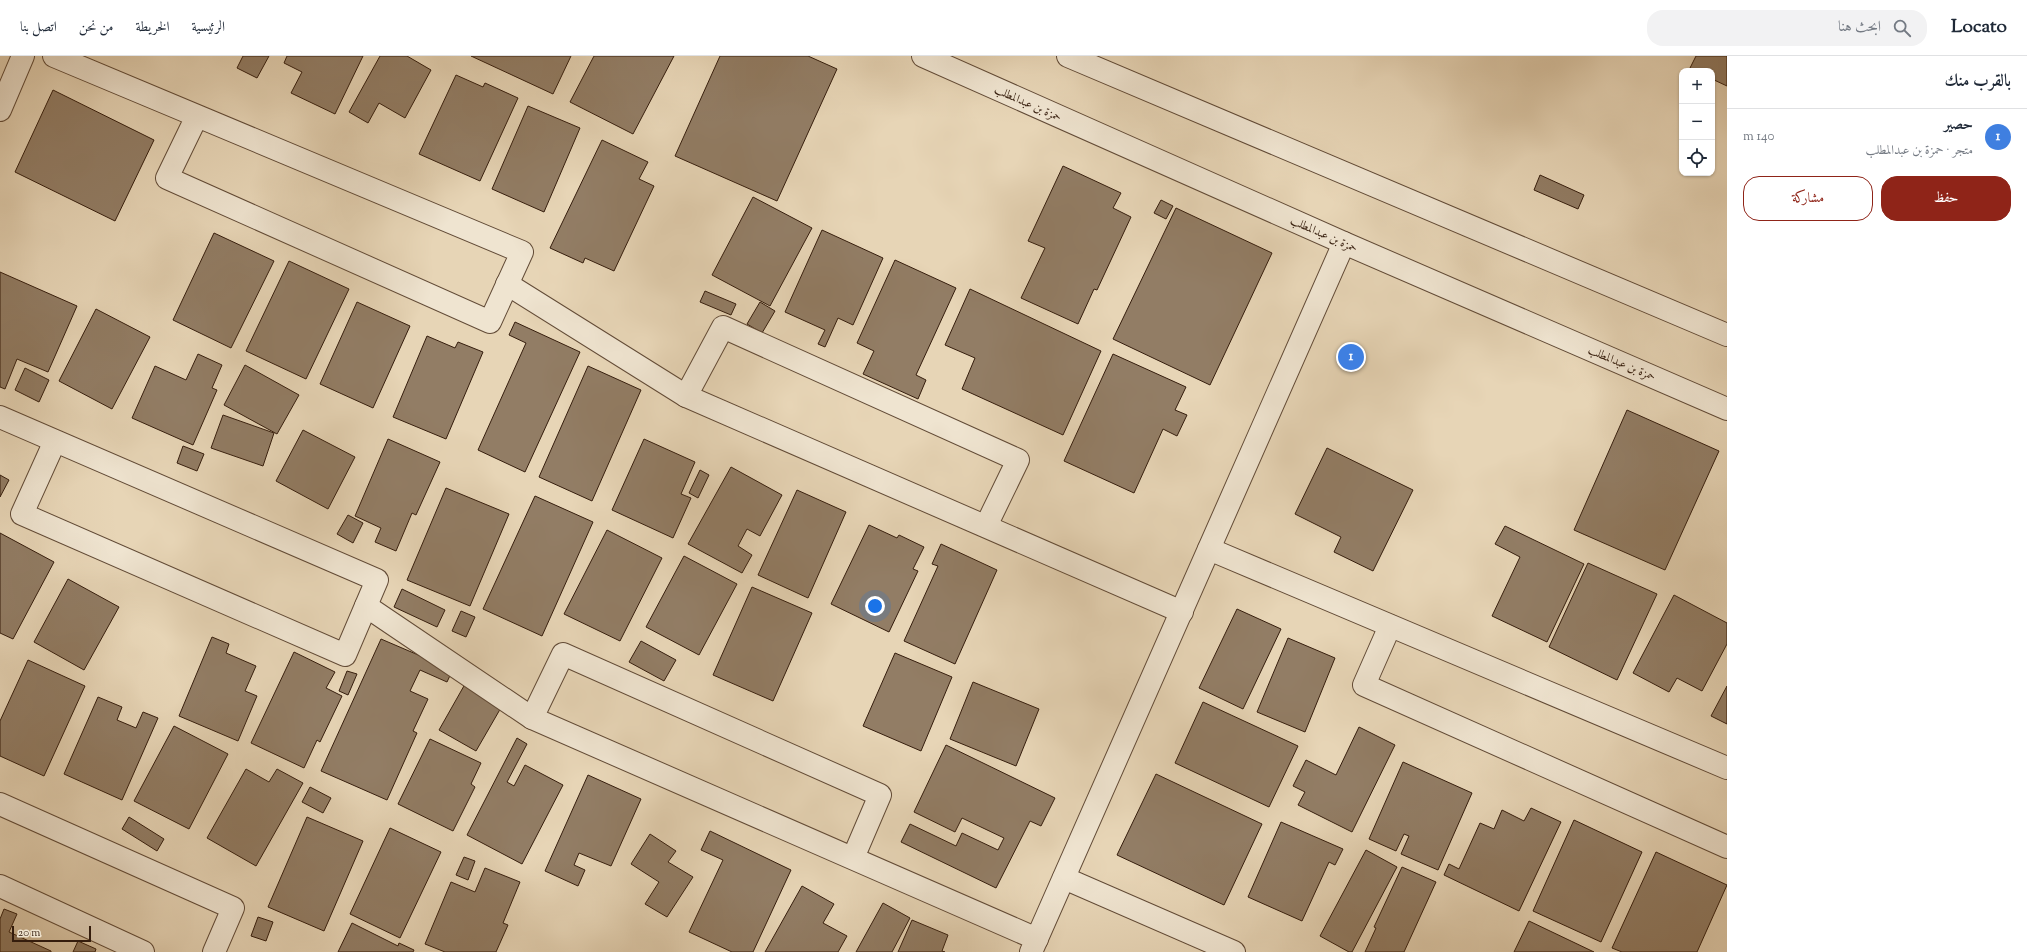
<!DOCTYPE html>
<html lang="ar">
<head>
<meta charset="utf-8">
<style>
	:root { --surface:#fff; --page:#f2f2f3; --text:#1f2937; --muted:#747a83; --line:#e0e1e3; --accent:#8f2418 }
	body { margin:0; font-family:"Sorts Mill Goudy",Amiri,serif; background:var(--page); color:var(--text); direction:rtl }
	.controls { position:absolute; right:12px; top:12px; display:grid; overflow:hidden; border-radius:8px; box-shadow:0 1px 3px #0004 }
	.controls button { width:36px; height:36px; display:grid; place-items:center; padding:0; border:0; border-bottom:1px solid var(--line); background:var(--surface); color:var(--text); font:20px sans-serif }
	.scale { position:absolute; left:12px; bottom:10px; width:79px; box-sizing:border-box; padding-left:4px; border:2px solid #351d0d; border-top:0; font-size:11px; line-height:14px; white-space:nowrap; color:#351d0d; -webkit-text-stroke:3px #efe4d0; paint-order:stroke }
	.you { position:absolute; left:875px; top:550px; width:14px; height:14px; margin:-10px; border:3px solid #fff; border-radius:50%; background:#1a73e8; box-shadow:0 0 0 6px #1a73e833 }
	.badge { display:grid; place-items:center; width:26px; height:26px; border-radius:50%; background:var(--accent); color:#fff; font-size:13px; font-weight:700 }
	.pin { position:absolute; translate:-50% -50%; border:2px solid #fff; box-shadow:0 1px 4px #0006 }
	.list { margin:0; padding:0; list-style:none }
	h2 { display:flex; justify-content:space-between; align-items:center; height:52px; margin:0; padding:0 16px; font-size:17px }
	h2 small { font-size:13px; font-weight:400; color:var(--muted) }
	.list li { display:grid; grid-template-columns:26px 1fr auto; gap:12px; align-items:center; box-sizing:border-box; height:56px; padding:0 16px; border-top:1px solid var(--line) }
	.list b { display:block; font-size:15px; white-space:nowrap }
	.list p { margin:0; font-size:13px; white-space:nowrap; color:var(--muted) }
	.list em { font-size:13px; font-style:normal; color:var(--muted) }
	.actions { display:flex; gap:8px; padding:12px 16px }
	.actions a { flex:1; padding:9px 0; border:1px solid var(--accent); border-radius:16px; text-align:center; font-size:14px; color:var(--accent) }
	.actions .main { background:var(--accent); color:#fff }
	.icon { flex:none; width:22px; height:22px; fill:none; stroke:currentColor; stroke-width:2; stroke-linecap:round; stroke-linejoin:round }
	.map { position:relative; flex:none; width:1727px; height:896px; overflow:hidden; direction:ltr }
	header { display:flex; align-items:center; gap:24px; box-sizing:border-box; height:56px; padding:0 20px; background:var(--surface); border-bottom:1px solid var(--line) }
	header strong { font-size:19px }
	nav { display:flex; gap:22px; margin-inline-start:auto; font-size:14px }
	.search { width:280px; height:36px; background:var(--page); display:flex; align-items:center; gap:10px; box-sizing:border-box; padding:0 14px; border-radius:16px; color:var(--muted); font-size:15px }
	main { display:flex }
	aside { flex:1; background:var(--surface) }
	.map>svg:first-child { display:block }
	.building { fill:#927d65; stroke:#351d0d }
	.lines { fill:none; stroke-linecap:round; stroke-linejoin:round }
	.minor-casing { stroke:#624b37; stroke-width:24 }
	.tertiary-casing { stroke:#624b37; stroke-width:24 }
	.minor { stroke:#efe4d0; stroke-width:22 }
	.tertiary { stroke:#efe4d0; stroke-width:22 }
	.labels { text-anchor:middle; stroke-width:4; stroke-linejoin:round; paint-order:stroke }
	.street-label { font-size:12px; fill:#351d0d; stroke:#efe4d0 }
</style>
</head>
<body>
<header>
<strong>Locato</strong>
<div class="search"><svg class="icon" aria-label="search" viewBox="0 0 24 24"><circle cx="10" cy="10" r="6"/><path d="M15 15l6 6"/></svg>ابحث هنا</div>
<nav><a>الرئيسية</a><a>الخريطة</a><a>من نحن</a><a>اتصل بنا</a></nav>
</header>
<main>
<aside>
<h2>بالقرب منك<small></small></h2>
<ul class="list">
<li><span class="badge" style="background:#3f7fe0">1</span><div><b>حصير</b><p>متجر · حمزة بن عبدالمطلب</p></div><em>140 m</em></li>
</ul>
<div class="actions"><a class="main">حفظ</a><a>مشاركة</a></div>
</aside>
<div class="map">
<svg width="1727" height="896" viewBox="0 0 1727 896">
	<rect width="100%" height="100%" fill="#e7d5b6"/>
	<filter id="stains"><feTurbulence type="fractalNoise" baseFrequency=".005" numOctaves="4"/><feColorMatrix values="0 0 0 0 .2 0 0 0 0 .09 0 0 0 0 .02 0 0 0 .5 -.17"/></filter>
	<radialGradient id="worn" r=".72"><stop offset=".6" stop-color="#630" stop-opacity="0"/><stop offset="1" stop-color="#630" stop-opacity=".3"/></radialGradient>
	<!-- building -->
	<g class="building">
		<polygon points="243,0 269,0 257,22 237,12"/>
		<polygon points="287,0 363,0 335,58 291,37 302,16 284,7"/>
		<polygon points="380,0 407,0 431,14 405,62 379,47 368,67 349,56"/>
		<polygon points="471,0 571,0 553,38"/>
		<polygon points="594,0 674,0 633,78 570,46"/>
		<polygon points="720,0 808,0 837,13 777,145 675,100"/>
		<polygon points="1696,0 1727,0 1727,30 1712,23 1712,15 1696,15 1690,12"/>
		<polygon points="456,19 483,31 485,27 518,42 480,125 419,98"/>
		<polygon points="53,34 154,84 115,165 15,116"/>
		<polygon points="528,50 580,72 544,156 492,133"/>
		<polygon points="602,84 648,106 639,123 654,130 614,215 585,202 583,207 550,192"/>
		<polygon points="1063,110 1121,137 1113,152 1131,161 1097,234 1094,233 1078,268 1021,242 1045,192 1028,185"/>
		<polygon points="1540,119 1584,139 1578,153 1534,134"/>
		<polygon points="753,141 812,172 770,250 712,219"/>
		<polygon points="1161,144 1173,150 1166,163 1154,157"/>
		<polygon points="1176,152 1272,197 1210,329 1113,283"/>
		<polygon points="822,174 883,202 853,269 838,262 825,291 818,288 825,274 785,256"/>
		<polygon points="214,177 274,205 231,292 173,264"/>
		<polygon points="895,204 956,232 916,319 926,324 918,343 863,318 874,295 857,287"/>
		<polygon points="289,205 349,233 306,323 246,295"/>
		<polygon points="0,216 77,250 48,316 17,303 5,333 0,331"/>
		<polygon points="970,233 1101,295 1063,379 962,333 975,302 945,289"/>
		<polygon points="705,235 736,248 731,259 700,246"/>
		<polygon points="357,246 410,270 373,352 320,328"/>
		<polygon points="760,246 775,255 762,277 747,268"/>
		<polygon points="96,253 150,281 112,353 59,325"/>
		<polygon points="515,266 580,296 525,416 478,394 526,287 509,279"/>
		<polygon points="427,280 455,292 458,286 483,296 446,383 393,361"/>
		<polygon points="198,298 222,309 212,332 217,334 193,389 132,362 155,310 186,324"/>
		<polygon points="1113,298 1186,331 1175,354 1187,359 1177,380 1163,373 1134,437 1064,405"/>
		<polygon points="245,309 299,339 277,378 224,349"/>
		<polygon points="588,310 641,334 592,445 539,421"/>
		<polygon points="25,312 49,324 39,346 15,334"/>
		<polygon points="1627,354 1719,395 1665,514 1574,474"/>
		<polygon points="223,359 274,377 263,410 211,392"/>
		<polygon points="303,374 355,401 328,453 276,425"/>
		<polygon points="388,383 440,406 416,459 412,457 396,495 375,486 381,472 355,460"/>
		<polygon points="644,383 695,406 681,438 691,442 673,482 612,454"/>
		<polygon points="183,390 204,398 197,415 177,407"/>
		<polygon points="1327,392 1413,434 1373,515 1334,496 1341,481 1295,458"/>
		<polygon points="731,411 782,439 760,480 747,473 738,490 752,499 742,517 688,488"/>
		<polygon points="700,414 709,419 698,442 689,437"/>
		<polygon points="0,419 9,424 0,441"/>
		<polygon points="446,432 509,458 470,550 407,524"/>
		<polygon points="797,434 846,456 808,542 758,519"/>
		<polygon points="535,440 593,466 542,580 483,553"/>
		<polygon points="348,459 363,467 353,487 337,478"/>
		<polygon points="869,469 897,482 899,479 924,491 913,513 918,515 889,576 831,548"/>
		<polygon points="1505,470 1584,508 1547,586 1492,560 1520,501 1495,488"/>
		<polygon points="607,474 662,502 620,585 564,558"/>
		<polygon points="0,477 54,506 13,583 0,577"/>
		<polygon points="941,488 997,514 955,608 904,585 938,510 932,508"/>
		<polygon points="684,500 737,528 699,599 646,571"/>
		<polygon points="1588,507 1657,538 1617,624 1549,591"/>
		<polygon points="68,523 119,551 84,614 34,586"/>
		<polygon points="752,531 812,557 773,645 713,619"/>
		<polygon points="402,533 445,554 437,571 394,551"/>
		<polygon points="1674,539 1727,567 1727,588 1702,635 1677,622 1669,636 1633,617"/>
		<polygon points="1237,553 1281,573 1243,653 1199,632"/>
		<polygon points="461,555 475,561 466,581 452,575"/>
		<polygon points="212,581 229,588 226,597 256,610 245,635 257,640 238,685 179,660"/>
		<polygon points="1288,582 1335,602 1305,676 1257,656"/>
		<polygon points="381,583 423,601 454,611 447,626 420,614 410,635 428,643 413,675 417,677 387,744 321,715"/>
		<polygon points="641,585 676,604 664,625 629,606"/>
		<polygon points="294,596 335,616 326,632 342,640 320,686 317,684 304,712 251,687"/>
		<polygon points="895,597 952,621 921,695 863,670"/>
		<polygon points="28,604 85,630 44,720 0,700 0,665"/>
		<polygon points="347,615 357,618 348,639 339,635"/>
		<polygon points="469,621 506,643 476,695 439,674"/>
		<polygon points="973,626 1039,653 1016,710 950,683"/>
		<polygon points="1727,630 1727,668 1711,660"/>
		<polygon points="98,641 122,651 117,664 136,672 143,656 158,662 122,744 64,718"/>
		<polygon points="1203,646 1298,690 1269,751 1175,707"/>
		<polygon points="174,670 228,698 189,773 134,745"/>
		<polygon points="1359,671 1395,689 1352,776 1298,749 1305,736 1293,730 1306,704 1336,719"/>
		<polygon points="517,682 527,688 507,726 514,730 525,709 563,729 522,808 467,779"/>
		<polygon points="430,683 481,707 471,728 475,731 453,775 398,748"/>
		<polygon points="946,689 1055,742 1041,770 1030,765 996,832 901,786 910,768 956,790 962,777 998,794 1004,782 962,762 955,776 914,756"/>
		<polygon points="1403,706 1472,737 1438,814 1401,798 1409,780 1404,778 1396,795 1369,783"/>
		<polygon points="246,713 269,726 277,713 303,727 256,810 207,782"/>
		<polygon points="1156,718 1262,768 1224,849 1117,799"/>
		<polygon points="588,719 641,743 611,810 579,797 574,809 585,814 578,830 545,815"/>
		<polygon points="310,731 331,742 323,757 302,746"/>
		<polygon points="1531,752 1561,766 1519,855 1444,819 1449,808 1459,813 1480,767 1494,773 1502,754 1524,765"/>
		<polygon points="129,761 164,783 157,795 122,773"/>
		<polygon points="307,761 363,785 324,875 268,851"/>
		<polygon points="1574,764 1642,796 1601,886 1533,855"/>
		<polygon points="1281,766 1343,793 1335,809 1329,806 1302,865 1248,841"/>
		<polygon points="390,772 441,796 400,882 350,858"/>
		<polygon points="710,775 791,814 753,896 732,896 689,876 723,804 701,794"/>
		<polygon points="650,778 676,795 668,806 693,821 667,861 645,848 659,826 631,808"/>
		<polygon points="1366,794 1397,811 1352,896 1349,896 1320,880"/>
		<polygon points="1656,796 1727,829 1697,896 1622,896 1612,892"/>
		<polygon points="464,801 475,805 468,824 456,819"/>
		<polygon points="1402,811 1436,826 1404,896 1365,896 1376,872 1374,871"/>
		<polygon points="485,812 520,826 503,867 508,869 496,896 445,896 425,888 451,826 475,836"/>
		<polygon points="802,830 834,848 823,867 847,880 838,896 765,896"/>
		<polygon points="883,847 910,862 892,896 856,896"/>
		<polygon points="4,853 17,858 9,876 51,895 51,896 0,896 0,863"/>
		<polygon points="258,861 273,866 266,885 251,880"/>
		<polygon points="912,864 948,879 942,895 945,896 898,896"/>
		<polygon points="1529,865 1594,896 1514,896"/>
		<polygon points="352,867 398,890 399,887 414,894 413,896 338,896"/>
		<polygon points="78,885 96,893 95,896 73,896"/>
	</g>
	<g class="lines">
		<defs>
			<g id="minor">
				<polyline points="54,0 522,196 490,266 167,122 197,60"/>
				<polyline points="0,54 23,0"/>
				<polyline points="507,228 686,340"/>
				<polyline points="0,361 377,524 345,599 22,458 55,385"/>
				<polyline points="986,470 1018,404 723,271 686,340 1182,556"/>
				<polyline points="1209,493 1727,712"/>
				<polyline points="366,550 532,662"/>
				<polyline points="1390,570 1364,629 1727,791"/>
				<polyline points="0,748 233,852 214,896"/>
				<polyline points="853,802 880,739 563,598 532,662 1037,883"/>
				<polyline points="1064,822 1234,896"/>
				<polyline points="0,830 143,896"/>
				<polyline points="1031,896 1344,187"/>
			</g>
			<g id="tertiary">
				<polyline points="923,0 1344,187 1727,353"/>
				<polyline points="1068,0 1727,279"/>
			</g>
		</defs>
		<!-- minor casing -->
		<use href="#minor" class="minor-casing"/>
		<!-- tertiary casing -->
		<use href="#tertiary" class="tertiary-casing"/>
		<!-- minor -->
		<use href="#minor" class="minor"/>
		<!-- tertiary -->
		<use href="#tertiary" class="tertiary"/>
	</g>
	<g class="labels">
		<!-- street labels -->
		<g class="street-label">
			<text transform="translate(1028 47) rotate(24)" y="4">حمزة بن عبدالمطلب</text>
			<text transform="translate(1324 178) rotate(24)" y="4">حمزة بن عبدالمطلب</text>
			<text transform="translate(1622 307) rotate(23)" y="4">حمزة بن عبدالمطلب</text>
		</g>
	</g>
	<rect width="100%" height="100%" filter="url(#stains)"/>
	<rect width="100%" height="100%" fill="url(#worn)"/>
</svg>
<div class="controls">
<button>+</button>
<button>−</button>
<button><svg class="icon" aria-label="locate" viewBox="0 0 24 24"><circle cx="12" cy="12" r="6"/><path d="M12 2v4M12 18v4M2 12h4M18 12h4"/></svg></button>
</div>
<div class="scale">20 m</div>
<div class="you"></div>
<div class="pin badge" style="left:1351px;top:301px;background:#3f7fe0">1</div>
</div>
</main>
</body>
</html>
